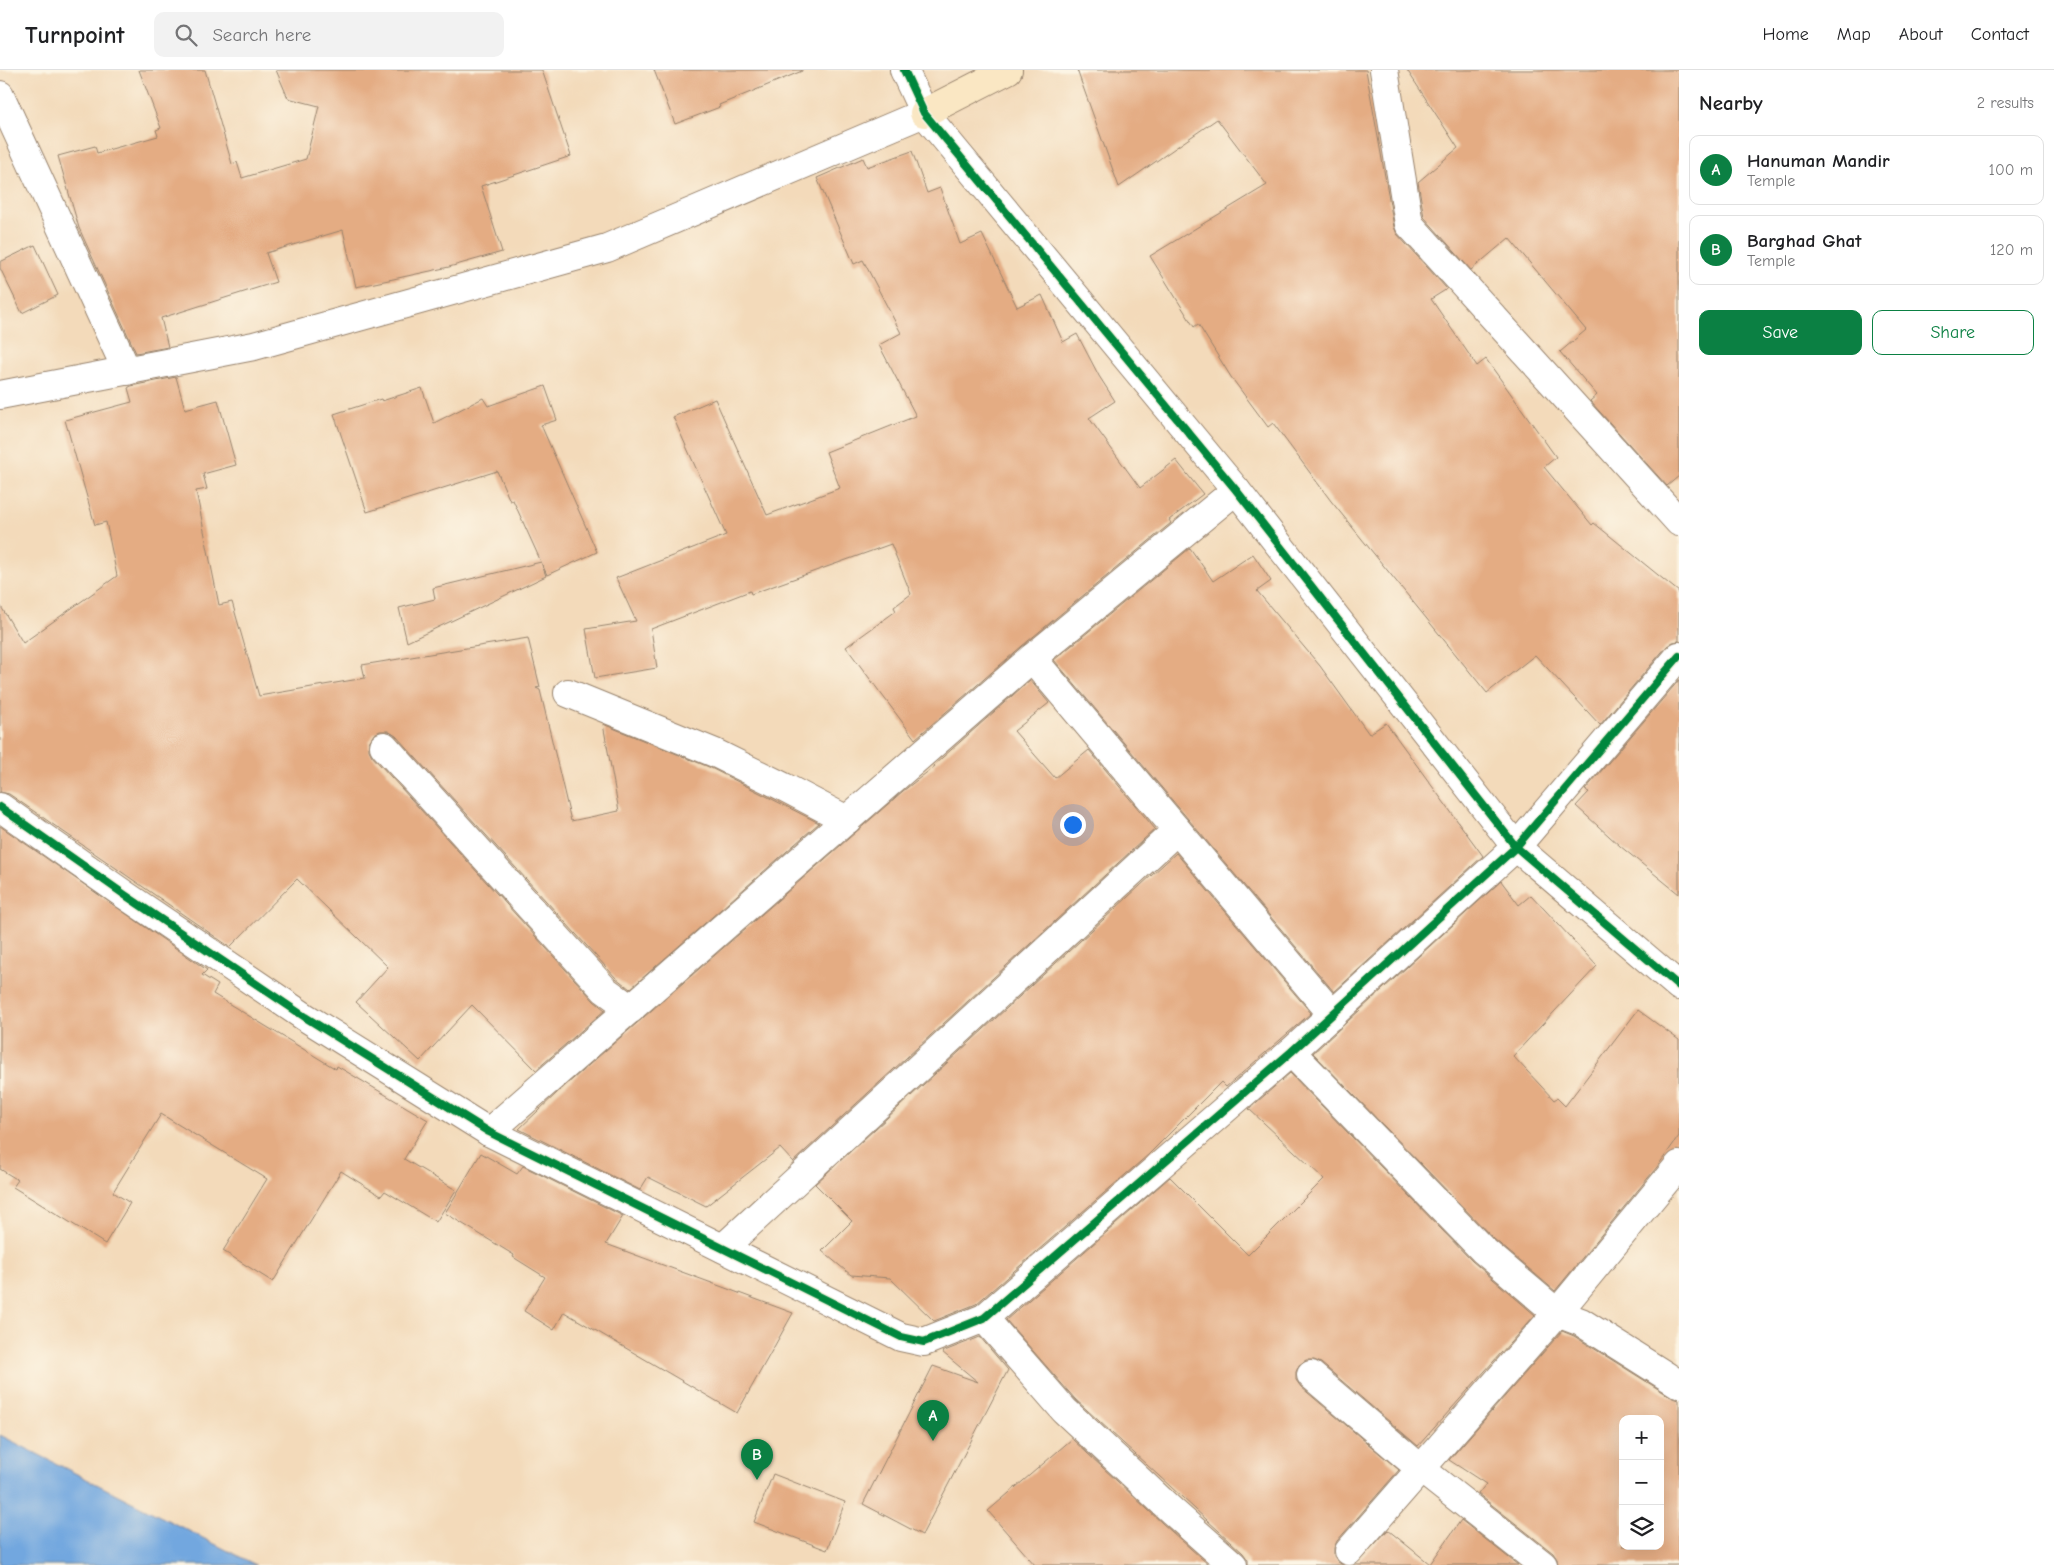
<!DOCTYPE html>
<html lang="en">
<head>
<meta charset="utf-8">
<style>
	:root { --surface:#fff; --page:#f2f2f2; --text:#202124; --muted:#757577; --line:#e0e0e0; --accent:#0b8043 }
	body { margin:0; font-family:"Comic Neue",sans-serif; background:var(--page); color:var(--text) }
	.controls { position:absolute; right:15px; bottom:15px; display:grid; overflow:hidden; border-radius:10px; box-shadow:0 5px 20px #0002 }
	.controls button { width:45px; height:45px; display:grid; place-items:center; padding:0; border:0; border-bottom:1px solid var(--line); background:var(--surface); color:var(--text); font:25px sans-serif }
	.you { position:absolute; left:1072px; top:754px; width:18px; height:18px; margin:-12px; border:4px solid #fff; border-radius:50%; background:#1a73e8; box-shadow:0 0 0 8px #1a73e833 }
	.badge { display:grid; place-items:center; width:32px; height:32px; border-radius:50%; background:var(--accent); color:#fff; font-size:16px; font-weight:700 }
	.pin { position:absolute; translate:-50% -41px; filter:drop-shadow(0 1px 2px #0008) }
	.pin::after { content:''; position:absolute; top:26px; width:18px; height:15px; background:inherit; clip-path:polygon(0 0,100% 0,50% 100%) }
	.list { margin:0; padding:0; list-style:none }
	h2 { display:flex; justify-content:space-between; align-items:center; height:65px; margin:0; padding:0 20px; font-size:21px }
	h2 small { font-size:16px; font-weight:400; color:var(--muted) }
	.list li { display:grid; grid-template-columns:32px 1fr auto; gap:15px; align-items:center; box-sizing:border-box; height:70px; margin:0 10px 10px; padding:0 10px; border:1px solid var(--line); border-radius:10px }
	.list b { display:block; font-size:19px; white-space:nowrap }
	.list p { margin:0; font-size:16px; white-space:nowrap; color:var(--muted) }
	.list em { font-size:16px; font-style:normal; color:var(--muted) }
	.actions { display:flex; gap:10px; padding:15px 20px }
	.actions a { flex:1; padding:11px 0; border:1px solid var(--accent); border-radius:10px; text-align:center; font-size:18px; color:var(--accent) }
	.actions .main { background:var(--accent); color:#fff }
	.icon { flex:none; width:28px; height:28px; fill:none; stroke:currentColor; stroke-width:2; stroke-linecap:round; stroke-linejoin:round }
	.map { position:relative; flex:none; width:1679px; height:1495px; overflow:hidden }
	header { display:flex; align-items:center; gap:30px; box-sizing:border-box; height:70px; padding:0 25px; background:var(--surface); border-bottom:1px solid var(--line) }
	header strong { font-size:24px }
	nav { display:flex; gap:28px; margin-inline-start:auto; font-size:18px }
	.search { width:350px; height:45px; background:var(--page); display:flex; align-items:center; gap:12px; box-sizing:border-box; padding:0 18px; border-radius:10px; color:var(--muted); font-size:19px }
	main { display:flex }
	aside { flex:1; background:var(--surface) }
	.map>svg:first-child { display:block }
	.water { fill:#72a7df; stroke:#56687e }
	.building { fill:#e4ac83; fill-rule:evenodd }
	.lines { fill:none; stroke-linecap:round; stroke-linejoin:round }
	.street-casing { stroke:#97826c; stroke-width:30 }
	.secondary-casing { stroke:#97826c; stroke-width:30 }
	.street { stroke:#fff; stroke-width:28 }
	.secondary { stroke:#fae7c3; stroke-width:28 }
	.cycleway-casing { stroke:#fcf5e5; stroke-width:11 }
	.cycleway { stroke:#00873e; stroke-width:8 }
</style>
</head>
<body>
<header>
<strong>Turnpoint</strong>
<div class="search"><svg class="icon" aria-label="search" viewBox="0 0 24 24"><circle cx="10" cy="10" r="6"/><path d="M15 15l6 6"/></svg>Search here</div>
<nav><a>Home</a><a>Map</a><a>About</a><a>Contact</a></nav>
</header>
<main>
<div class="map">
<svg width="1679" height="1495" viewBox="0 0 1679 1495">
	<rect width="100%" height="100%" fill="#fcf5e5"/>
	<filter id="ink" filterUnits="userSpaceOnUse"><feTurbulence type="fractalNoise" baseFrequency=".02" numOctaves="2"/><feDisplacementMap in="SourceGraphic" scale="10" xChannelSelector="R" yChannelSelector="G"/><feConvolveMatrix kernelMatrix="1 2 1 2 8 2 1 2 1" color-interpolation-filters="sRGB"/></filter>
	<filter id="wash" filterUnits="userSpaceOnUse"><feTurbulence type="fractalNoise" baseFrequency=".0096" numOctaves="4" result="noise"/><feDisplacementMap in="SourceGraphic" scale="20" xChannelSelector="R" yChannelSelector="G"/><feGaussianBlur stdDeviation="1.12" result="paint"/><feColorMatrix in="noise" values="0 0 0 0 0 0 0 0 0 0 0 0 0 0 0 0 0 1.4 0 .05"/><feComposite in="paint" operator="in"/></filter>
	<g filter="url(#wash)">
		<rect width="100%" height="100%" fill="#f3daba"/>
		<!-- water -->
		<polygon class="water" points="0,1365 256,1495 0,1495"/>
		<g id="blocks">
			<!-- building -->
			<g class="building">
				<polygon points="139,0 205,0 232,94 237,92 242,108 306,89 319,36 288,28 276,0 542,0 571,86 481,116 502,182 449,197 356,217 343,160 266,183 276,212 161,248 168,277 136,283 79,158 58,86 95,76 97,83 158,66 156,60 161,58"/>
				<polygon points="654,0 802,0 802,1 719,35 720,37 675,54"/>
				<polygon points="1077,0 1366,0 1394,157 1397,164 1447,219 1431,229 1477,296 1486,289 1556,387 1544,397 1592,455 1594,453 1679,522 1679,571 1673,572 1667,576 1600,655 1535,585 1487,623 1331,431 1273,353 1268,357 1231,307 1198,254 1194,257 1150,186 1267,115 1217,49 1119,117"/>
				<polygon points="1407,0 1679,0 1679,406 1667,416 1590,331 1597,325 1560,282 1586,260 1509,168 1471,200 1424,147 1418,112 1458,78"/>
				<polygon points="912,81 927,123 940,118 960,174 982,164 1017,237 1042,225 1063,272 1077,264 1099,306 1115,331 1089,348 1140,418 1176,390 1203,424 1169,450 1171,453 1022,576 915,669 846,577 896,541 894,537 911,524 891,474 751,524 750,521 651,559 657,598 595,608 586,559 636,551 616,508 726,465 673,347 715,329 767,445 840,418 826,382 916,346 879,275 901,263 863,190 854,194 817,108 863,88 867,97"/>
				<polygon points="35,175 58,225 22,243 0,198 0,192"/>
				<polygon points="176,307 185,339 218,330 236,395 203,404 207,419 196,421 219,535 232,532 259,626 365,608 362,595 528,568 540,617 536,618 540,620 571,751 619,741 603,654 709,697 819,753 630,919 616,908 396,666 388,661 380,661 374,664 369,672 369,680 372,686 594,931 605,940 536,1000 472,935 420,991 356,932 388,897 297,809 230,877 9,724 0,722 0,535 23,573 117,506 106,452 95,455 65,350 132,332 128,318 131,316"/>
				<polygon points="545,316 557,350 541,355 597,482 547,505 513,430 510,431 497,401 367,442 334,344 381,329 382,331 422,318 434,353 483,328 488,336"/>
				<polygon points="1190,478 1213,511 1253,484 1271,511 1257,521 1320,596 1369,664 1386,653 1483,786 1334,922 1054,590"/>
				<polygon points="541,492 546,506 407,572 399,538 435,529 433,518"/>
				<polygon points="1030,610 1049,633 1014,661 1055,708 1089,680 1155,759 793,1092 780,1078 706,1136 648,1107 640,1120 519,1059 558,1022 903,721 935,696 934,695"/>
				<polygon points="1679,610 1679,824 1620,776 1576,736 1589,722 1585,720"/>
				<polygon points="0,756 207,900 202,905 218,915 213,924 336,999 337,996 428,1050 404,1089 456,1120 436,1152 385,1121 381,1126 341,1101 273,1212 223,1181 267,1109 161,1044 113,1122 130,1133 105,1174 13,1117 18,1110 0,1099"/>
				<polygon points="1176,783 1311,943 1226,1017 1221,1012 1148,1085 976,1234 934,1251 890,1208 851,1205 822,1181 852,1151 815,1114"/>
				<polygon points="1501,811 1519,835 1531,825 1597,896 1513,986 1554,1030 1557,1028 1565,1036 1638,940 1679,970 1679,1066 1657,1097 1555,1221 1494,1169 1313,983"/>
				<polygon points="1290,1003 1472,1191 1535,1245 1418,1376 1321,1293 1314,1290 1306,1290 1299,1295 1296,1302 1296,1310 1301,1317 1399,1400 1337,1471 1334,1478 1334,1486 1338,1492 1343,1495 1248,1495 1248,1490 1243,1483 1075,1329 1006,1250 1170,1107 1248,1185 1324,1109 1249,1039"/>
				<polygon points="481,1083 517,1104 523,1096 623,1146 606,1174 793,1243 737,1343 564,1242 554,1260 524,1241 545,1207 513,1187 514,1185 445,1143"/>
				<path d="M1562,1261l12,5 97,61 8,3v165h-121l-1,-6 -4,-6 -75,-59 8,-10 -37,-24zM1623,1349h37v127h-37z"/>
				<polygon points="980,1267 1008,1300 922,1465 863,1434 933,1296 978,1312 942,1282"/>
				<polygon points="1072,1369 1162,1453 1209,1495 1035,1495 988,1441"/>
				<polygon points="773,1404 845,1432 827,1480 754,1452"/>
				<polygon points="1461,1450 1518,1495 1355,1495 1388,1460 1430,1494"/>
			</g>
		</g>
	</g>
	<g filter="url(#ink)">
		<use href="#blocks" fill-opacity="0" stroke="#97826c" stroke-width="1"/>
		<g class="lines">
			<defs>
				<g id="street">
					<polyline points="904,0 924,43 1236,420 1516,777 1679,916"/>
					<polyline points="1384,0 1409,154 1679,452"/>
					<polyline points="0,25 127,301"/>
					<polyline points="0,325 254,276 607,178 924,43"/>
					<polyline points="1032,588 1333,945"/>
					<polyline points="568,623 715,683 784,717 847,750"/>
					<polyline points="384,676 605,920 631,939"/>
					<polyline points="0,737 125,825 305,947 489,1062 901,1267 924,1272 984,1248 1291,982 1516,777 1679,586"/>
					<polyline points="1291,982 1483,1180 1557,1243 1581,1252 1679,1314"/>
					<polyline points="489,1062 1032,588 1236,420"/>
					<polyline points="723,1178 1177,760"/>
					<polyline points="984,1248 1064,1340 1172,1441 1233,1495"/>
					<polyline points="1311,1305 1421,1399 1543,1495"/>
					<polyline points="1349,1481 1557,1243 1679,1095"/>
				</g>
				<polyline id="secondary" points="924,43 1008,0"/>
			</defs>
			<!-- street casing -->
			<use href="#street" class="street-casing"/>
			<!-- secondary casing -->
			<use href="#secondary" class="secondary-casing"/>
			<!-- street -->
			<use href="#street" class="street"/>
			<!-- secondary -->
			<use href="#secondary" class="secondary"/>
			<defs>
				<g id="cycleway">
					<polyline points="904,0 924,43 1236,420 1516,777 1679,916"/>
					<polyline points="0,737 125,825 305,947 489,1062 901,1267 924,1272 984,1248 1291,982 1516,777 1679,586"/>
				</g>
			</defs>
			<!-- cycleway casing -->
			<use href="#cycleway" class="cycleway-casing"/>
			<!-- cycleway -->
			<use href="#cycleway" class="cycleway"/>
		</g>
	</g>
</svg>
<div class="controls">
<button>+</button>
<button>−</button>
<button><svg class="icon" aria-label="layers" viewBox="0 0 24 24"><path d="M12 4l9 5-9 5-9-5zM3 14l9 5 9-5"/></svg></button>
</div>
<div class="you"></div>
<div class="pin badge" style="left:933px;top:1371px">A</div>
<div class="pin badge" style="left:757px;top:1410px">B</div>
</div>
<aside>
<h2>Nearby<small>2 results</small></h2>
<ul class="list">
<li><span class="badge">A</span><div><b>Hanuman Mandir</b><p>Temple</p></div><em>100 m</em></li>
<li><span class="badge">B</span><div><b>Barghad Ghat</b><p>Temple</p></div><em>120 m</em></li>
</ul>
<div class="actions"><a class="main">Save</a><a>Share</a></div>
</aside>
</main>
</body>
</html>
